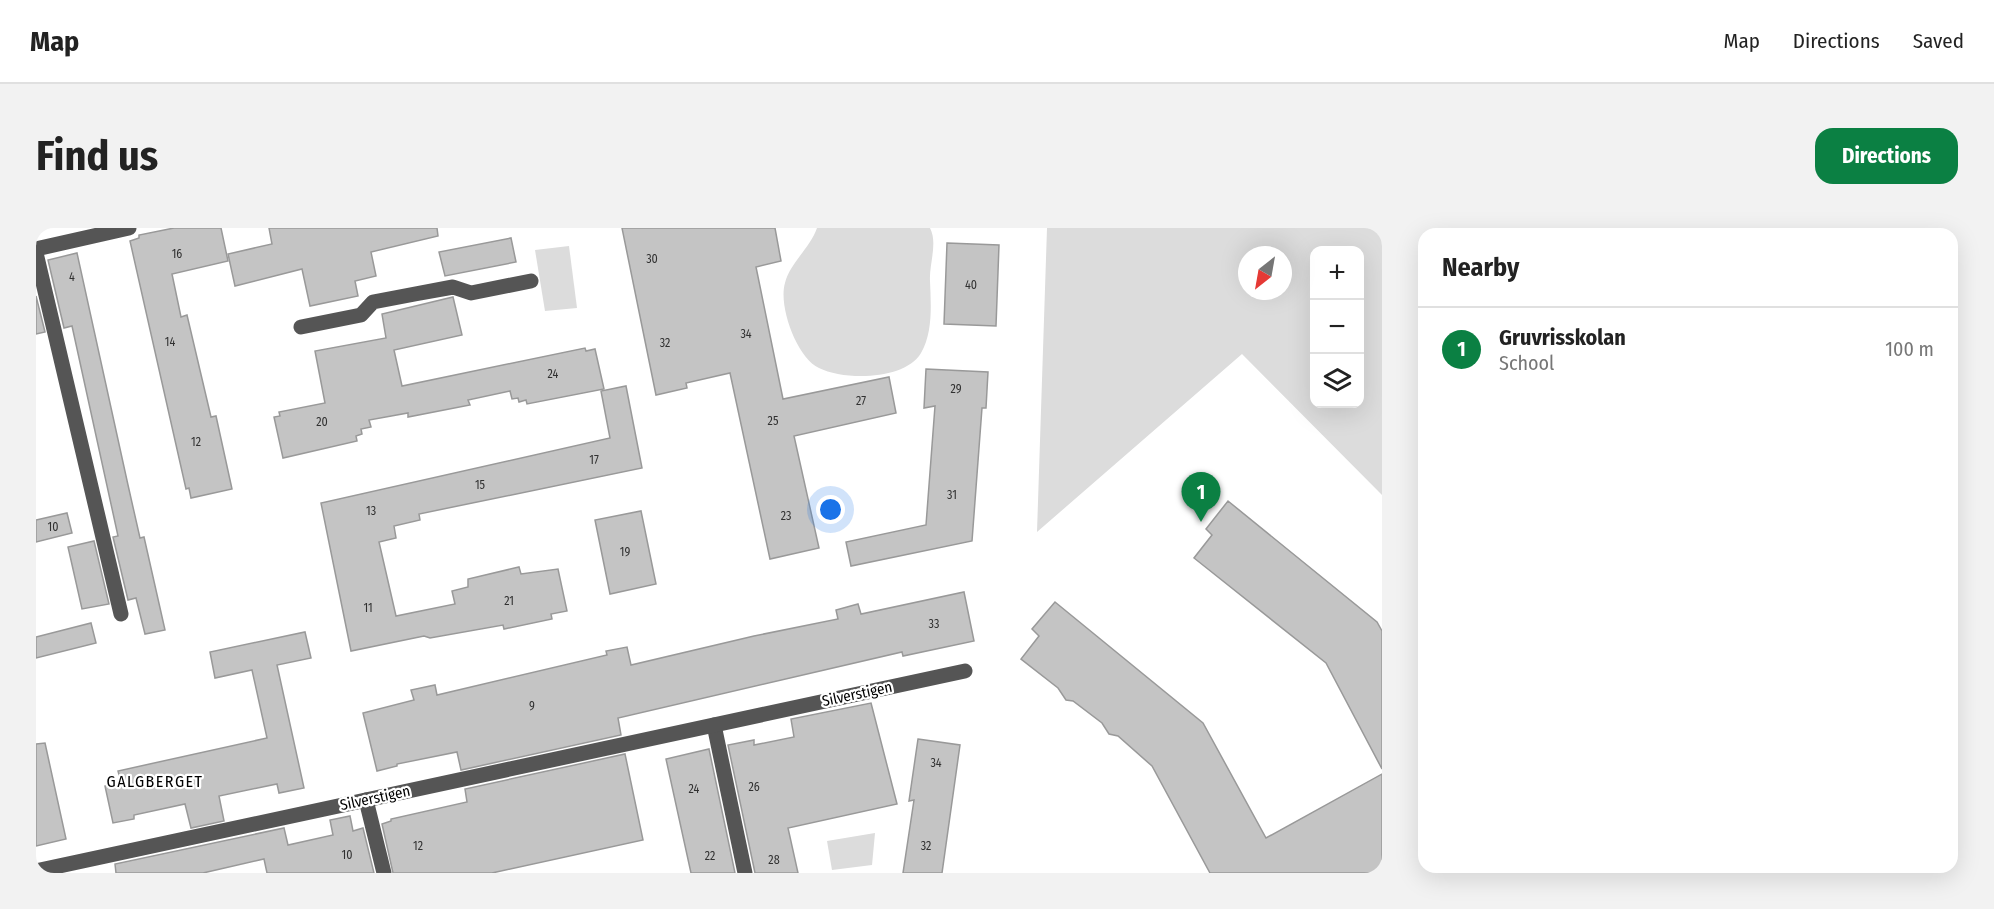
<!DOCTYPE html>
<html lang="en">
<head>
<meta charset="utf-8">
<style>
	:root { --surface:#fff; --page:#f2f2f2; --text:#222; --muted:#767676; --line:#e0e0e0; --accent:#0b8043 }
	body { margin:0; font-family:"Fira Sans Condensed",sans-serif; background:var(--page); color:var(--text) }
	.controls { position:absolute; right:18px; top:18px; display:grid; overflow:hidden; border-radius:12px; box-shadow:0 6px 24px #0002 }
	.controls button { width:54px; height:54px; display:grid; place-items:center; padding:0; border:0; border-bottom:2px solid var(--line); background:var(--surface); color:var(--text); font:30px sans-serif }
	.compass { position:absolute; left:1202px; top:18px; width:54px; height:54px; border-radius:50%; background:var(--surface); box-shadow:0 6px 24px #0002; rotate:211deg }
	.you { position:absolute; left:795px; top:282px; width:21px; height:21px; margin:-15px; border:4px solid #fff; border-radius:50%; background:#1a73e8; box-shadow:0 0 0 9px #1a73e833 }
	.badge { display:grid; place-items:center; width:39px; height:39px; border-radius:50%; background:var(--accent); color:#fff; font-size:20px; font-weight:700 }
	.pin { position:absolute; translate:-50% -50px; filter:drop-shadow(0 2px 3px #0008) }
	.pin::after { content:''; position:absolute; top:32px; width:21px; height:18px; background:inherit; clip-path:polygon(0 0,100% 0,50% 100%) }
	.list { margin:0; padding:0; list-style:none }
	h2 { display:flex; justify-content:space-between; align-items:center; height:78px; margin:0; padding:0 24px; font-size:26px }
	h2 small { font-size:20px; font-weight:400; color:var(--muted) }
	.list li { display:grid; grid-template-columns:39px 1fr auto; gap:18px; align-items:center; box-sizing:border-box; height:84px; padding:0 24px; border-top:2px solid var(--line) }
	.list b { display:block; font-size:22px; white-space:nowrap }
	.list p { margin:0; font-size:20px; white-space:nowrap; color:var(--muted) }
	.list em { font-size:20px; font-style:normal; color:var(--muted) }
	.icon { flex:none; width:33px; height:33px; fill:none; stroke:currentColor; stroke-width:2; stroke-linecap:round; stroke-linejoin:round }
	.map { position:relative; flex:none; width:1346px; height:645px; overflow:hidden; border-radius:18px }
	header { display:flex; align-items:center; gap:36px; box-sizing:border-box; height:84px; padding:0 30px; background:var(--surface); border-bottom:2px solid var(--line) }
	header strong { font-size:28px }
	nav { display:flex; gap:33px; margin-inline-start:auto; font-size:21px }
	.intro { display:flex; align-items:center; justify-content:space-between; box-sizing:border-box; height:144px; padding:0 36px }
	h1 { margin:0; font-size:42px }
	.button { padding:15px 27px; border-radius:18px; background:var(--accent); color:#fff; font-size:21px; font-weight:700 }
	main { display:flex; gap:36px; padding:0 36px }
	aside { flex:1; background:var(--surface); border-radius:18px; box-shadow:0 6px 24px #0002 }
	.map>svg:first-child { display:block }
	.green { fill:#dcdcdc; fill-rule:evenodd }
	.building { fill:#c4c4c4; stroke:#999; stroke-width:1.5 }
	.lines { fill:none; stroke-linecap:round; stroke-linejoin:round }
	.minor { stroke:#555; stroke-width:15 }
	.labels { text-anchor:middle; stroke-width:4.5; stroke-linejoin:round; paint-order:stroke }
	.number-label { font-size:12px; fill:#313131 }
	.street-label { font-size:15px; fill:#000; stroke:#fff }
	.neighbourhood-label { font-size:16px; letter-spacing:1.5px; fill:#000; stroke:#fff }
</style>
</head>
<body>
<header>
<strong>Map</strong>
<nav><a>Map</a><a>Directions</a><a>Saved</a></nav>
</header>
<div class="intro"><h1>Find us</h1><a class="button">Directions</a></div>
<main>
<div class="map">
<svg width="1346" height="645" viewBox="0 0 1346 645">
	<rect width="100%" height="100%" fill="#fff"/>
	<!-- green -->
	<g class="green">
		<path d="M781,0h113c8,15 -1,36 0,53 1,24 3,51 -9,72 -16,27 -76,28 -102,15 -22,-10 -41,-62 -34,-85 5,-20 25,-35 32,-55z"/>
		<path d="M1011,0h335v267l-140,-141 -205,178zM1324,22v154h-46v-154zM1211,27h36v36h-36z"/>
		<polygon points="533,18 541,80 509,83 499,22"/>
		<polygon points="839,605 836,637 796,642 791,613"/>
	</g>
	<!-- building -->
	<g class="building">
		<polygon points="138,0 185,0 192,33 136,46 145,89 151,87 175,189 180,188 196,261 155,270 153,260 150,261 94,13 103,10 103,7"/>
		<polygon points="233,0 401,0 402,8 335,24 340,48 319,53 322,68 274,78 266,41 199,58 192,26 236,16"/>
		<polygon points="586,0 739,0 745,33 720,39 747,171 853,149 860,185 758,208 783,320 734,331 694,145 650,155 651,160 620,167"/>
		<polygon points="475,10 480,34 409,48 403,24"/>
		<polygon points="911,15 963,17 960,98 908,96"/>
		<polygon points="41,25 92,257 104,310 108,309 129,402 109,406 100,370 92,372 77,309 82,308 36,98 28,100 12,32"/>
		<polygon points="0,68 9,104 0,106"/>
		<polygon points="417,69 426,107 358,122 366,158 549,120 550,123 559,121 568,161 491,176 490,172 483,174 482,170 476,171 474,163 432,172 434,177 372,189 372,185 333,192 335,199 325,201 326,206 320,208 321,213 247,230 238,189 244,188 243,184 289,175 279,123 350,110 346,86"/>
		<polygon points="890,141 952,144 950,180 946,180 936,313 815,338 810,314 890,297 899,178 888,180"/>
		<polygon points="590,158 606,240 383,286 384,292 358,298 360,310 343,314 360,388 419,376 416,363 432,359 432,351 483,339 485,346 522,341 531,383 515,386 516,391 468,401 467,397 394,410 388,408 315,423 285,275 574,210 565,163"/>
		<polygon points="1192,273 1341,394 1346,403 1346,541 1290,435 1158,330 1176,307 1170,301"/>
		<polygon points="605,283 620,356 574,366 559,292"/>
		<polygon points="31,285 36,305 0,314 0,292"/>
		<polygon points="58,313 73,376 46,381 32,319"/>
		<polygon points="928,364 938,413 867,428 866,424 582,490 585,507 425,542 421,524 361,536 361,538 341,543 327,485 378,472 375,462 399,457 401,467 571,427 570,423 591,419 595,437 718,408 802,391 800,382 822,376 825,386"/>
		<polygon points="1019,374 1167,495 1230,610 1346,546 1346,645 1174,645 1116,538 1082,508 1073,506 1066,495 1037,473 1030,472 1022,460 985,431 1003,408 996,401"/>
		<polygon points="55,395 60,415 0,430 0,409"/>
		<polygon points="269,404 275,430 241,437 268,560 243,565 241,556 183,568 188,593 155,600 149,576 98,587 98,591 77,595 69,558 85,554 82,543 231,510 216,442 179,450 174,424"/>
		<polygon points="835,475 861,576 752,600 762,645 719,645 692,517 718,512 718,517 758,509 755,491"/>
		<polygon points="882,511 924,517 906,645 867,645 878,572 873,573"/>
		<polygon points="9,515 30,611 0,618 0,516"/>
		<polygon points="673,521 699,645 655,645 630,531"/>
		<polygon points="589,526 607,612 456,645 357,645 346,596 355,593 355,591 431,574 429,561"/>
		<polygon points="314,588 317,603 327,600 338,645 231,645 228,631 167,645 80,645 79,636 248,600 252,617 297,607 294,592"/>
	</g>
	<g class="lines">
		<!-- minor -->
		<g class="minor">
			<polyline points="0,21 93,0"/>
			<polyline points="0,25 85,386"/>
			<polyline points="265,99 325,87 337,74 379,66 417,59 435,65 495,53"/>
			<polyline points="678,497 709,645"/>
			<polyline points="330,572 348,645"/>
			<polyline points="0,643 929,443"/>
		</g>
	</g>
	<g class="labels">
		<!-- number labels -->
		<g class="number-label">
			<text x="141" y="30">16</text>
			<text x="616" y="35">30</text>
			<text x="36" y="53">4</text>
			<text x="935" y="61">40</text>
			<text x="710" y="110">34</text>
			<text x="134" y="118">14</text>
			<text x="629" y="119">32</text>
			<text x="517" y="150">24</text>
			<text x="920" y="165">29</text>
			<text x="825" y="177">27</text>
			<text x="737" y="197">25</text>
			<text x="286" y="198">20</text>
			<text x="160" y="218">12</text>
			<text x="558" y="236">17</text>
			<text x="444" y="261">15</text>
			<text x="916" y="271">31</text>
			<text x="335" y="287">13</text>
			<text x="750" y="292">23</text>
			<text x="17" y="303">10</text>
			<text x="589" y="328">19</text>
			<text x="473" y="377">21</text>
			<text x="332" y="384">11</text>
			<text x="898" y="400">33</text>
			<text x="496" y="482">9</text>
			<text x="900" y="539">34</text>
			<text x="718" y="563">26</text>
			<text x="658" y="565">24</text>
			<text x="382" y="622">12</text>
			<text x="890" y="622">32</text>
			<text x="311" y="631">10</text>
			<text x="674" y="632">22</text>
			<text x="738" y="636">28</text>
		</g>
		<!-- street labels -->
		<g class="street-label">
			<text transform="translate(821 466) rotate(-12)" y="5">Silverstigen</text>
			<text transform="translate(339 570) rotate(-12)" y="5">Silverstigen</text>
		</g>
		<!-- neighbourhood labels -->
		<g class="neighbourhood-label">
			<text x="119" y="559">GALGBERGET</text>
		</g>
	</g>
</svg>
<div class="controls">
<button>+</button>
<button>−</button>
<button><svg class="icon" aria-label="layers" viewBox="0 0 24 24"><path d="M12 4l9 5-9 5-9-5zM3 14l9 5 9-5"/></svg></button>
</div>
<svg class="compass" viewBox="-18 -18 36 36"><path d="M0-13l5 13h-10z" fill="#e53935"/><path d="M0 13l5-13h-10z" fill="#767676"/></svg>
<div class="you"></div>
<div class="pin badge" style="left:1165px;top:294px">1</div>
</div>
<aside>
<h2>Nearby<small></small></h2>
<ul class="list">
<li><span class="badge">1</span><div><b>Gruvrisskolan</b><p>School</p></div><em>100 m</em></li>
</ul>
</aside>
</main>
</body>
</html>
